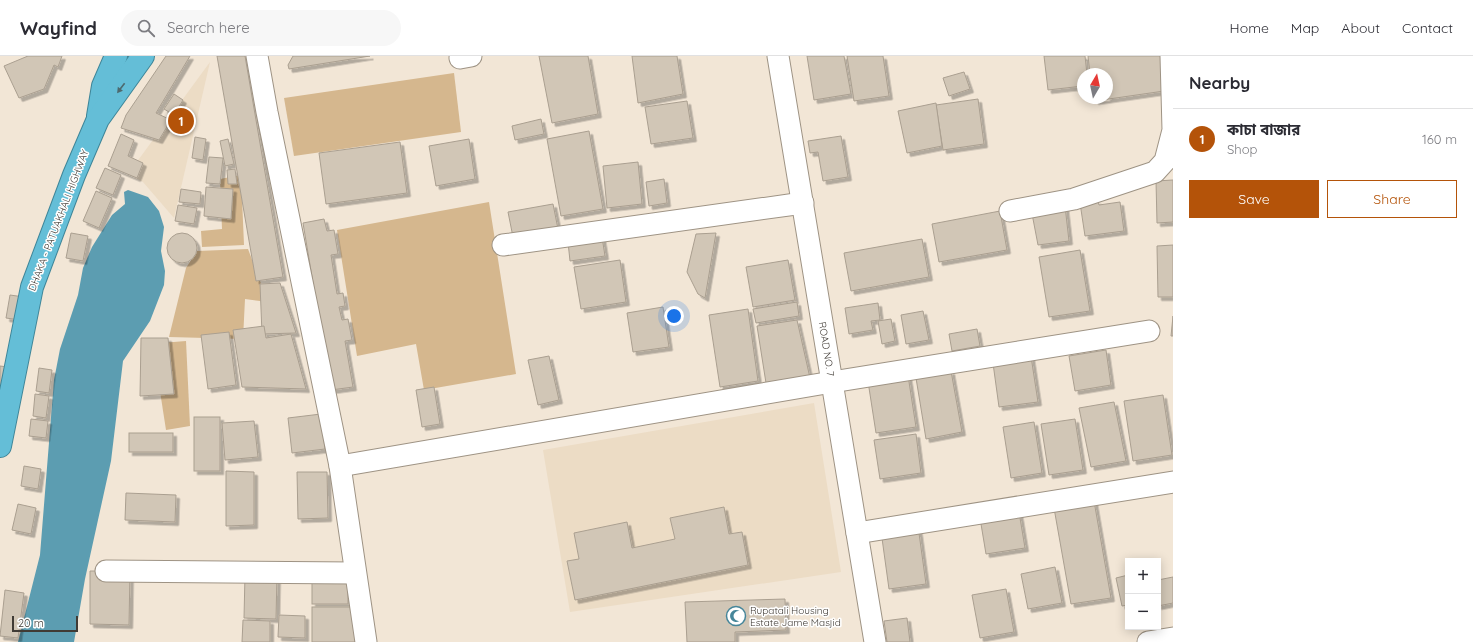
<!DOCTYPE html>
<html lang="en">
<head>
<meta charset="utf-8">
<style>
	:root { --surface:#fff; --page:#f7f7f7; --text:#2b2b33; --muted:#7c7c81; --line:#e1e1e2; --accent:#b45309 }
	body { margin:0; font-family:Quicksand,"Noto Sans Bengali",sans-serif; background:var(--page); color:var(--text) }
	.controls { position:absolute; right:12px; bottom:12px; display:grid; overflow:hidden; border-radius:0px; box-shadow:0 2px 10px #0003 }
	.controls button { width:36px; height:36px; display:grid; place-items:center; padding:0; border:0; border-bottom:1px solid var(--line); background:var(--surface); color:var(--text); font:20px sans-serif }
	.compass { position:absolute; left:1077px; top:12px; width:36px; height:36px; border-radius:50%; background:var(--surface); box-shadow:0 2px 10px #0003; rotate:9deg }
	.scale { position:absolute; left:12px; bottom:10px; width:66px; box-sizing:border-box; padding-left:4px; border:2px solid #403b35; border-top:0; font-size:11px; line-height:14px; white-space:nowrap; color:#403b35; -webkit-text-stroke:3px #fff; paint-order:stroke }
	.you { position:absolute; left:674px; top:260px; width:14px; height:14px; margin:-10px; border:3px solid #fff; border-radius:50%; background:#1a73e8; box-shadow:0 0 0 6px #1a73e833 }
	.badge { display:grid; place-items:center; width:26px; height:26px; border-radius:50%; background:var(--accent); color:#fff; font-size:13px; font-weight:700 }
	.pin { position:absolute; translate:-50% -50%; border:2px solid #fff; box-shadow:0 1px 4px #0006 }
	.list { margin:0; padding:0; list-style:none }
	h2 { display:flex; justify-content:space-between; align-items:center; height:52px; margin:0; padding:0 16px; font-size:17px }
	h2 small { font-size:13px; font-weight:400; color:var(--muted) }
	.list li { display:grid; grid-template-columns:26px 1fr auto; gap:12px; align-items:center; box-sizing:border-box; height:60px; padding:0 16px; border-top:1px solid var(--line) }
	.list b { display:block; font-size:15px; white-space:nowrap }
	.list p { margin:0; font-size:13px; white-space:nowrap; color:var(--muted) }
	.list em { font-size:13px; font-style:normal; color:var(--muted) }
	.actions { display:flex; gap:8px; padding:12px 16px }
	.actions a { flex:1; padding:9px 0; border:1px solid var(--accent); border-radius:0px; text-align:center; font-size:14px; color:var(--accent) }
	.actions .main { background:var(--accent); color:#fff }
	.icon { flex:none; width:22px; height:22px; fill:none; stroke:currentColor; stroke-width:2; stroke-linecap:round; stroke-linejoin:round }
	.map { position:relative; flex:none; width:1173px; height:586px; overflow:hidden }
	header { display:flex; align-items:center; gap:24px; box-sizing:border-box; height:56px; padding:0 20px; background:var(--surface); border-bottom:1px solid var(--line) }
	header strong { font-size:19px }
	nav { display:flex; gap:22px; margin-inline-start:auto; font-size:14px }
	.search { width:280px; height:36px; background:var(--page); display:flex; align-items:center; gap:10px; box-sizing:border-box; padding:0 14px; border-radius:22px; color:var(--muted); font-size:15px }
	main { display:flex }
	aside { flex:1; background:var(--surface) }
	.map>svg:first-child { display:block }
	.built { fill:#ecdcc5 }
	.green { fill:#d5b78e }
	.water { fill:#5c9db1 }
	.building { fill:#d1c6b6; stroke:#aa9f90; filter:url(#shadow) }
	.lines { fill:none; stroke-linecap:round; stroke-linejoin:round }
	.minor-casing { stroke:#9e9384; stroke-width:23 }
	.trunk-casing { stroke:#3e8598; stroke-width:24 }
	.minor { stroke:#fff; stroke-width:21 }
	.trunk { stroke:#64bed7; stroke-width:22 }
	.oneway { fill:#4d696e }
	.labels { text-anchor:middle; stroke-width:3; stroke-linejoin:round; paint-order:stroke }
	.street-label { font-size:10px; fill:#403b35; stroke:#fff }
	.poi-label { font-size:10px; fill:#403b35; stroke:#fff; text-anchor:start }
</style>
</head>
<body>
<header>
<strong>Wayfind</strong>
<div class="search"><svg class="icon" aria-label="search" viewBox="0 0 24 24"><circle cx="10" cy="10" r="6"/><path d="M15 15l6 6"/></svg>Search here</div>
<nav><a>Home</a><a>Map</a><a>About</a><a>Contact</a></nav>
</header>
<main>
<div class="map">
<svg width="1173" height="586" viewBox="0 0 1173 586">
	<defs>
		<filter id="shadow"><feDropShadow dx="3.5" dy="3.5" stdDeviation="0" flood-color="#0004"/></filter>
	</defs>
	<rect width="100%" height="100%" fill="#f2e6d6"/>
	<!-- built -->
	<g class="built">
		<polygon points="210,6 174,162 143,126 128,118"/>
		<polygon points="814,347 841,516 570,556 543,394"/>
	</g>
	<!-- green -->
	<g class="green">
		<polygon points="454,17 461,76 294,100 284,42"/>
		<polygon points="241,119 244,189 202,191 201,175 222,173 220,123"/>
		<polygon points="489,146 516,318 424,334 416,288 357,300 337,174"/>
		<polygon points="248,193 268,246 245,243 243,283 169,281 186,212 197,195"/>
		<polygon points="186,285 190,370 166,374 155,303 161,287"/>
	</g>
	<!-- water -->
	<polygon class="water" points="128,134 148,141 159,155 164,171 161,195 165,215 164,229 150,265 123,305 111,405 85,523 74,586 18,586 40,499 54,324 60,293 78,239 83,212 92,191 112,159 125,148 124,136"/>
	<!-- building -->
	<g class="building">
		<polygon points="28,0 62,0 58,11 54,9 44,33 19,42 4,10"/>
		<polygon points="166,0 190,0 156,57 171,64 159,84 121,72 126,59"/>
		<polygon points="217,0 245,0 283,221 256,225"/>
		<polygon points="293,0 370,0 289,13 288,9"/>
		<polygon points="539,0 588,0 598,58 552,67"/>
		<polygon points="632,0 677,0 683,38 638,47"/>
		<polygon points="807,0 844,0 851,38 814,44"/>
		<polygon points="847,0 883,0 889,40 854,45"/>
		<polygon points="1044,0 1085,0 1087,18 1083,18 1083,30 1048,34"/>
		<polygon points="1088,0 1166,0 1171,34 1095,45 1094,42 1107,42 1107,18 1090,18"/>
		<polygon points="964,16 970,33 949,40 943,22"/>
		<polygon points="174,38 183,44 174,59 164,53"/>
		<polygon points="978,43 984,88 943,94 936,49"/>
		<polygon points="687,45 693,82 651,88 645,51"/>
		<polygon points="936,47 942,90 907,97 898,55"/>
		<polygon points="541,63 544,78 515,84 512,70"/>
		<polygon points="589,75 603,153 561,160 547,83"/>
		<polygon points="121,78 134,84 128,100 143,107 137,122 108,110"/>
		<polygon points="841,80 848,121 823,125 818,96 810,97 808,85"/>
		<polygon points="195,81 206,83 203,104 192,102"/>
		<polygon points="228,83 234,108 225,110 220,85"/>
		<polygon points="469,83 475,123 436,130 429,90"/>
		<polygon points="400,86 407,137 326,148 319,97"/>
		<polygon points="209,101 223,102 220,128 206,127"/>
		<polygon points="638,106 642,148 607,152 603,110"/>
		<polygon points="105,112 121,119 113,139 96,132"/>
		<polygon points="235,113 237,128 228,128 227,114"/>
		<polygon points="664,123 667,147 649,150 646,126"/>
		<polygon points="1173,124 1173,166 1157,167 1156,125"/>
		<polygon points="206,131 233,133 231,163 204,160"/>
		<polygon points="181,133 201,136 200,148 179,146"/>
		<polygon points="96,135 112,142 99,172 83,165"/>
		<polygon points="1029,142 1065,150 1069,185 1038,189"/>
		<polygon points="1098,145 1099,149 1120,146 1124,175 1085,180 1080,147"/>
		<polygon points="553,148 558,173 513,181 508,156"/>
		<polygon points="178,149 197,152 194,168 175,165"/>
		<polygon points="1000,155 1007,194 939,206 932,168"/>
		<polygon points="324,163 327,175 334,174 338,198 331,199 337,238 343,237 345,250 339,251 342,264 348,263 352,284 345,285 353,331 331,334 303,167"/>
		<polygon points="71,177 88,180 83,205 66,202"/>
		<polygon points="716,177 705,242 698,238 687,216 696,178"/>
		<circle cx="182" cy="192" r="15"/>
		<polygon points="602,181 605,200 570,205 568,186"/>
		<polygon points="922,183 929,221 851,235 844,197"/>
		<polygon points="1173,189 1173,241 1158,241 1157,190"/>
		<polygon points="1080,194 1090,255 1049,261 1039,201"/>
		<polygon points="620,204 626,246 581,253 574,211"/>
		<polygon points="788,204 795,244 753,251 746,211"/>
		<polygon points="280,227 296,277 262,278 260,228"/>
		<polygon points="10,239 24,241 20,264 6,262"/>
		<polygon points="797,246 799,260 756,267 753,253"/>
		<polygon points="878,247 880,264 871,265 873,274 849,278 845,252"/>
		<polygon points="663,251 669,291 633,296 627,257"/>
		<polygon points="748,253 758,325 720,331 709,259"/>
		<polygon points="923,255 929,284 906,288 901,259"/>
		<polygon points="1173,260 1173,280 1171,280"/>
		<polygon points="891,263 895,285 882,288 878,265"/>
		<polygon points="797,264 810,322 766,327 757,270"/>
		<polygon points="264,270 266,282 291,278 306,333 242,331 233,274"/>
		<polygon points="977,273 980,290 952,295 949,278"/>
		<polygon points="229,276 236,329 208,333 201,279"/>
		<polygon points="141,282 168,282 174,338 140,340"/>
		<polygon points="1030,294 1038,346 999,351 992,300"/>
		<polygon points="1106,294 1111,329 1075,335 1069,300"/>
		<polygon points="549,300 559,344 538,349 528,304"/>
		<polygon points="0,310 8,311 5,331 0,331"/>
		<polygon points="39,312 52,314 49,337 36,335"/>
		<polygon points="907,313 916,371 876,377 867,319"/>
		<polygon points="951,315 962,376 926,383 916,322"/>
		<polygon points="434,331 440,368 422,371 416,334"/>
		<polygon points="35,338 49,340 46,362 33,360"/>
		<polygon points="1163,339 1172,399 1133,405 1124,345"/>
		<polygon points="1114,346 1126,405 1091,411 1079,352"/>
		<polygon points="321,358 325,393 292,397 288,362"/>
		<rect x="194" y="361" width="26" height="54"/>
		<polygon points="31,363 48,365 46,382 29,380"/>
		<polygon points="1075,363 1083,414 1049,419 1041,368"/>
		<polygon points="254,365 258,401 225,404 222,367"/>
		<polygon points="1034,366 1042,417 1011,422 1003,371"/>
		<rect x="129" y="377" width="44" height="19"/>
		<polygon points="916,378 921,417 880,423 874,384"/>
		<polygon points="24,410 41,413 38,433 21,430"/>
		<polygon points="226,415 254,416 254,469 226,470"/>
		<polygon points="297,416 327,416 328,462 298,463"/>
		<polygon points="126,437 176,439 175,466 125,464"/>
		<polygon points="1094,445 1111,542 1071,548 1054,452"/>
		<polygon points="18,448 36,452 31,478 12,474"/>
		<polygon points="724,451 729,478 742,476 748,509 575,544 567,505 579,503 574,477 627,466 632,492 675,483 670,462"/>
		<polygon points="1019,456 1025,492 986,498 980,462"/>
		<polygon points="918,470 926,528 889,533 881,475"/>
		<polygon points="1055,511 1062,547 1028,553 1021,518"/>
		<polygon points="90,515 130,515 129,569 90,568"/>
		<polygon points="245,518 277,518 276,563 244,562"/>
		<polygon points="1128,519 1128,549 1122,550 1116,522"/>
		<rect x="312" y="521" width="36" height="27"/>
		<polygon points="1173,521 1173,547 1158,550 1158,524"/>
		<polygon points="1006,533 1014,576 980,582 972,539"/>
		<polygon points="5,534 24,537 18,582 0,580"/>
		<polygon points="785,543 786,574 735,576 735,586 687,586 685,546"/>
		<rect x="312" y="551" width="43" height="35"/>
		<polygon points="279,559 305,560 305,582 278,581"/>
		<polygon points="907,562 910,586 887,586 884,565"/>
		<polygon points="243,564 270,565 270,586 242,586"/>
	</g>
	<g class="lines">
		<defs>
			<g id="minor">
				<polyline points="257,0 267,56 340,410 366,586"/>
				<polyline points="778,0 875,586"/>
				<polyline points="460,2 471,0"/>
				<polyline points="1010,155 1074,143 1155,116 1165,105 1173,74 1171,0"/>
				<polyline points="503,189 803,147"/>
				<polyline points="340,410 832,326 1149,275"/>
				<polyline points="857,477 1173,426"/>
				<polyline points="106,515 355,517"/>
				<polyline points="1148,586 1173,582"/>
			</g>
			<g id="trunk">
				<polyline points="98,60 103,30 116,0"/>
				<polyline points="0,390 32,231 74,119 98,63 143,0"/>
			</g>
		</defs>
		<!-- minor casing -->
		<use href="#minor" class="minor-casing"/>
		<!-- trunk casing -->
		<use href="#trunk" class="trunk-casing"/>
		<!-- minor -->
		<use href="#minor" class="minor"/>
		<!-- trunk -->
		<use href="#trunk" class="trunk"/>
	</g>
	<!-- one-way arrows -->
	<defs><path id="oneway-solid" d="M-6-.8H1V-3.2L6.5 0L1 3.2V.8H-6Z"/></defs>
	<use class="oneway" href="#oneway-solid" transform="translate(121 32) rotate(127)"/>
	<!-- icons -->
	<defs>
		<symbol id="mosque-ring" viewBox="-11 -11 22 22"><circle r="9.5" fill="#fff" stroke="#46869a" stroke-width="1.5"/><path d="M3.5-4.9A6 6 0 1 0 3.5 4.9A5 5 0 1 1 3.5-4.9Z" fill="#46869a"/></symbol>
	</defs>
	<g fill-rule="evenodd">
		<use href="#mosque-ring" x="725" y="549" width="22" height="22"/>
	</g>
	<g class="labels">
		<!-- street labels -->
		<g class="street-label">
			<text transform="translate(58 164) rotate(-69)" y="4">DHAKA - PATUAKHALI HIGHWAY</text>
			<text transform="translate(827 293) rotate(81)" y="4">ROAD NO. 7</text>
		</g>
		<!-- poi labels -->
		<g class="poi-label">
			<text x="750" y="558">Rupatali Housing<tspan x="750" dy="12">Estate Jame Masjid</tspan></text>
		</g>
	</g>
</svg>
<div class="controls">
<button>+</button>
<button>−</button>
</div>
<svg class="compass" viewBox="-18 -18 36 36"><path d="M0-13l5 13h-10z" fill="#e53935"/><path d="M0 13l5-13h-10z" fill="#7c7c81"/></svg>
<div class="scale">20 m</div>
<div class="you"></div>
<div class="pin badge" style="left:181px;top:65px">1</div>
</div>
<aside>
<h2>Nearby<small></small></h2>
<ul class="list">
<li><span class="badge">1</span><div><b>কাচা বাজার</b><p>Shop</p></div><em>160 m</em></li>
</ul>
<div class="actions"><a class="main">Save</a><a>Share</a></div>
</aside>
</main>
</body>
</html>
